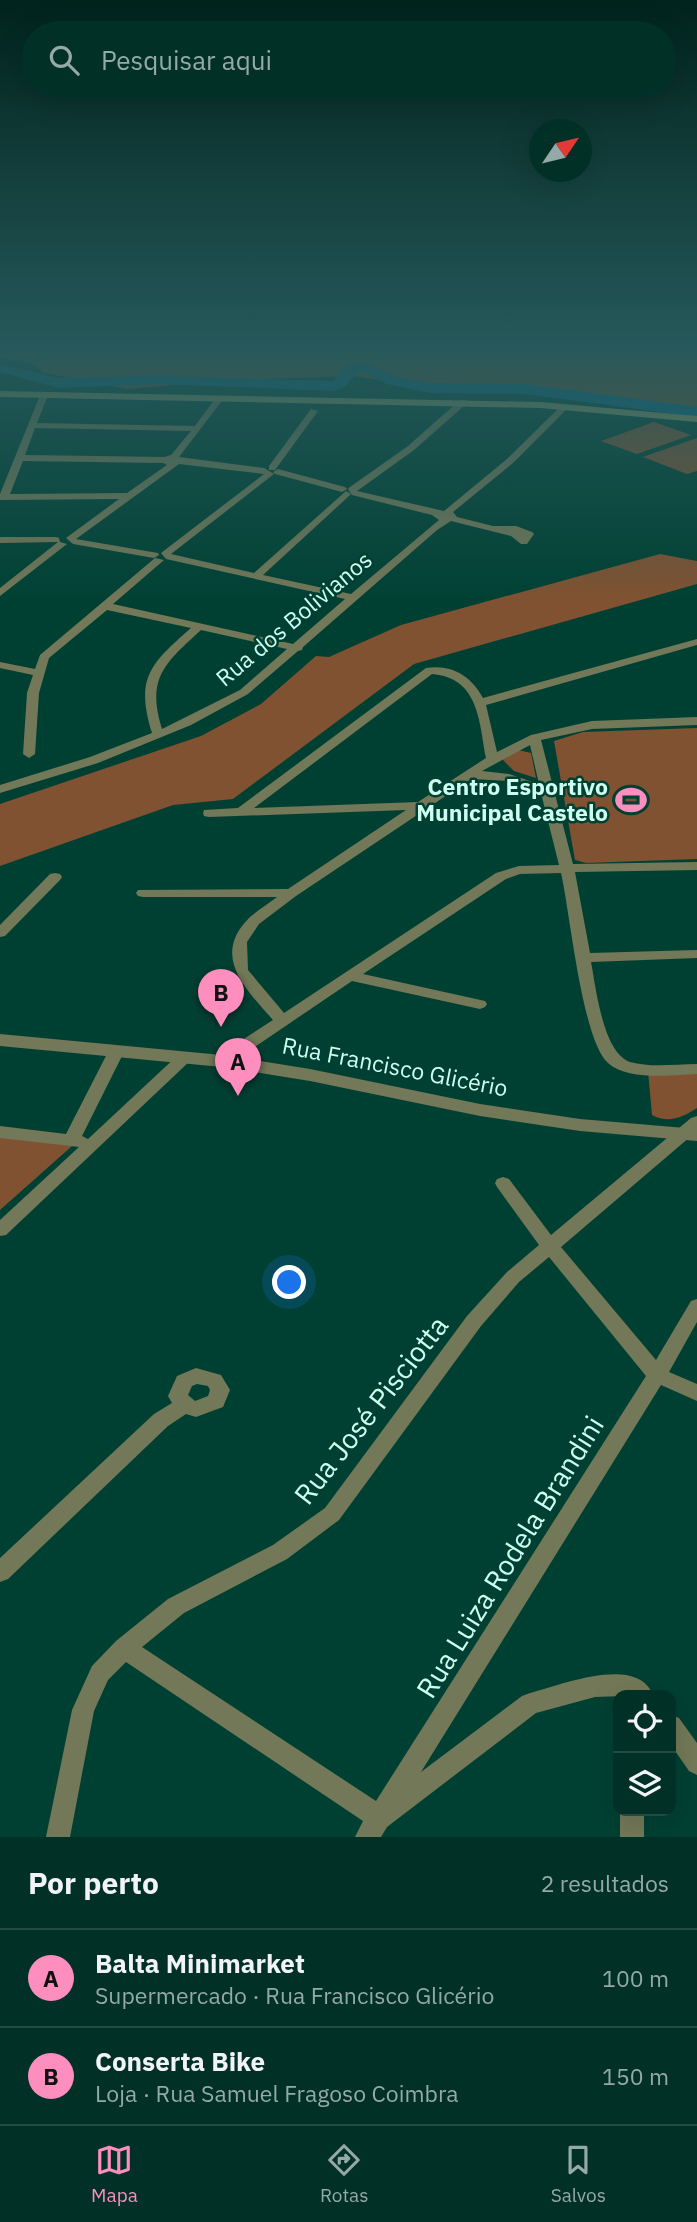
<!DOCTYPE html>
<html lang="pt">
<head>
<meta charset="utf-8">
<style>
	:root { --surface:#003026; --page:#0a382e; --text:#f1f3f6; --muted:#95a9a7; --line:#224b43; --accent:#fe8ebd }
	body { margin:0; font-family:"IBM Plex Sans",sans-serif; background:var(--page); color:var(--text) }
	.controls { position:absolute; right:21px; bottom:21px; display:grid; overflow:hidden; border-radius:14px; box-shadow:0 7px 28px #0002 }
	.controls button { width:63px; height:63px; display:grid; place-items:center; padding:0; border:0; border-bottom:2px solid var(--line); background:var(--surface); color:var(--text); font:35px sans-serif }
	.compass { position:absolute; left:529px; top:119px; width:63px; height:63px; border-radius:50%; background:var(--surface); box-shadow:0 7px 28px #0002; rotate:55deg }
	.you { position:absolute; left:290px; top:1283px; width:24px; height:24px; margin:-18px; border:5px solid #fff; border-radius:50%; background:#1a73e8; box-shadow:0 0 0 10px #1a73e833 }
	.badge { display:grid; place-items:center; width:46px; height:46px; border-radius:50%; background:var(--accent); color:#111; font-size:23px; font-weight:700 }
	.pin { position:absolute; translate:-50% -58px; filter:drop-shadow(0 2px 4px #0008) }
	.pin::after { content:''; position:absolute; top:37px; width:24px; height:21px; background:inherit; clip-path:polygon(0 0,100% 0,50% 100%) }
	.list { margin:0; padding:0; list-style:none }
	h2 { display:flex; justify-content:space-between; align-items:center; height:91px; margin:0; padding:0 28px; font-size:30px }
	h2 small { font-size:23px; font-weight:400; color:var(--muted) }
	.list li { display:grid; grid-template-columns:46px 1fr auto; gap:21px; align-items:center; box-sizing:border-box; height:98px; padding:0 28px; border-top:2px solid var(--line) }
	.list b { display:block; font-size:26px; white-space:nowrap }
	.list p { margin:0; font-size:23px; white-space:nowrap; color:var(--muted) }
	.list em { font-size:23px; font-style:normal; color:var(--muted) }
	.icon { flex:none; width:38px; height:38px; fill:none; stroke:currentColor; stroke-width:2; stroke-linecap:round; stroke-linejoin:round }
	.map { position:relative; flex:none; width:697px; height:1837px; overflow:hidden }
	.search { position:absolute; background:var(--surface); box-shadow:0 7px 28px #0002; left:21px; right:21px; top:21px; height:77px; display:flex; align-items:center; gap:18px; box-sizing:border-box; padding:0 24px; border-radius:38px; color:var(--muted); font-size:26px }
	.sheet { height:287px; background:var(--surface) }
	nav { display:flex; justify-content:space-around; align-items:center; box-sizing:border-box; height:98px; border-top:2px solid var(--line); background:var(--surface); font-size:19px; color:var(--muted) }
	nav a { display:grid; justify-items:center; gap:4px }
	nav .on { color:var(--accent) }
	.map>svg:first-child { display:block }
	.green { fill:#815231 }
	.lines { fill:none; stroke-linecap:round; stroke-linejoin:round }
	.river { fill:#05678f; fill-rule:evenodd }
	.minor { fill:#737858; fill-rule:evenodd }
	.tertiary { fill:#737858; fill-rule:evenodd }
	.secondary { fill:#969d69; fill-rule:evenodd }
	.labels { text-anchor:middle; stroke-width:5; stroke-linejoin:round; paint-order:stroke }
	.street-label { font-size:23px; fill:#cdfeef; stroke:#004033 }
	.poi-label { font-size:23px; font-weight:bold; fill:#cdfeef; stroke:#004033; text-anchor:end }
	.near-street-label { font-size:28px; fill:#cdfeef; stroke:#004033 }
</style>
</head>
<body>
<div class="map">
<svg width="697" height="1837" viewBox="0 0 697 1837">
	<rect width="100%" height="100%" fill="#004033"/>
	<!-- green -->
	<g class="green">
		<polygon points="0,347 697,347 697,413 548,390 517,386 454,391 355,376 227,380 127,389 44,373 32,363 0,357"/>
		<polygon points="654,422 691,435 637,454 601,441"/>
		<polygon points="697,438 697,471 687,474 643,457"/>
		<polygon points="660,554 697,561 697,584 414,664 233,799 173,805 0,866 0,804 201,736 261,704 316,656 329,657 401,625"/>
		<polygon points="697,728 697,859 586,863 575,860 554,741 583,732"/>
		<polygon points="518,750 531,753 536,778 514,771 503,760 504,757"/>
		<path d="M648,1071h49v37c-14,9 -28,16 -45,7z"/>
		<polygon points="0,1135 72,1146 0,1210"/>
	</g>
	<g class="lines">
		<!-- river -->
		<polygon class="river" points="0,364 59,378 159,376 333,381 341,370 349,365 368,364 396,377 431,383 525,384 697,407 697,417 525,394 431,393 387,384 365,372 357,372 346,386 335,391 159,384 59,388 0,372"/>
		<!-- minor -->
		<g class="minor">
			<path d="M41,393l7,2 -11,28 158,3 22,-30h6l1,2 -45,59 85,11 10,6 -103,80 83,19 92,-82 5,3 -2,2 -86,79 88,19 88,-74 -7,-5 -80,-20 -4,-6 2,-2 58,-41 52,-46h6v4l-52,46 -57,41 87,20 63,-52 56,-55 7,2 -57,57 -60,49 4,5 36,9h23l16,6 2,2 -7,10h-6l-10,-8 -60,-15 -14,9 -134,117 -1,3 -4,1 -50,43 -57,31 -93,38 -98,30v-8l90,-28 62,-24c-17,-55 -2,-69 39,-105l-84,-18 -58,48 -10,35 -4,61 -6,4 -6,-4 4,-61 6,-18 -33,-7v-6l35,7 5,-14 115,-97 9,2 -51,44 180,40 52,-45 -179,-40 -5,-6 103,-79 -85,-10 -103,75 82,14 1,2 -5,3 -81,-14 -7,-6 53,-39 -119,1v-6zM35,428l156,3 -20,24 -7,2 -139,-2zM23,461l140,2 4,2 -40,28 -117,1zM201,630l86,19 -47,41 -78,39c-16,-51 3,-66 39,-99z"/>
			<polygon points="311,409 318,411 275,470 269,470 269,466"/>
			<polygon points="278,469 345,487 347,489 342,492 275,474 273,472"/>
			<polygon points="0,537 56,537 59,538 60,542 67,544 0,596 0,588 58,542 0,543"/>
			<path d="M697,639v6l-211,60 11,47 34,-17 61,-14 105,-4v8l-105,4 -51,11 32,124 124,-2v8l-122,2 15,81 107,-3v8l-106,4c5,26 12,91 39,100 21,6 46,2 67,2v10c-24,1 -70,7 -89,-11 -26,-23 -38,-151 -47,-190l-41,1 -14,5 -143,95 122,27 2,3 -2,3 -5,2 -128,-28 -124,84h-12l-2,-4 2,-4 57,-37c-27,-31 -63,-64 -23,-103 8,-7 18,-13 27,-20h-134l-5,-1 -2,-3 2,-3 150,-1 118,-79 -197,7 -5,-1 -1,-3 1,-3 34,-2 188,-140c26,-4 45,8 57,30zM432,674c47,4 47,47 54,84l-68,44 -164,6zM530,745l9,39 -30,-10 -27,-3zM471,779l38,2 33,16 17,68 -40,1 -23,7 -212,140 -36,-43 -1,-28 12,-18 37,-28z"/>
			<polygon points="55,873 60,874 62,877 60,880 5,936 0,937 0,925 50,874"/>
			<polygon points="116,1047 124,1052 82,1136 88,1139 178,1055 190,1055 192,1059 6,1235 0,1236 0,1220 79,1147 0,1138 0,1126 66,1134 108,1052"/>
			<path d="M697,1116v15l-136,116 95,113 35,-59 6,-2v23l-28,50 28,12v17l-36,-16 -240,387 101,-76 8,-3c31,-8 107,-39 123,2l-58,2 -59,16 -149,114 -6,10h-26l8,-16 -237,-159 -18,18 -14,31 -24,126h-24l26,-127 20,-44 24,-25 52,-42 105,-54 52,-37 142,-192 40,-44 32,-27 -42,-58 -2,-4 2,-4 6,-2 6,2 42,56 140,-117zM549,1257l97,119 -270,425 -234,-154 42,-34 103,-54 52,-39 142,-194 38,-44z"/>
			<path d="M196,1368l25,7 9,15 -7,17 -27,10 -10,-3 -18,12 -160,153 -8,3v-24l154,-144 18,-11 -4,-7 9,-20zM197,1384l11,2 2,4 -2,6 -13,5 -7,-6 4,-9z"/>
			<polygon points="671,1715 679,1718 697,1743 697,1775 689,1771 671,1745"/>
			<rect x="620" y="1811" width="24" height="26"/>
		</g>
		<!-- tertiary -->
		<polygon class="tertiary" points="0,1034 222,1055 310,1069 480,1104 580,1119 697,1129 697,1141 580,1131 480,1116 310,1081 222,1067 0,1046"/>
		<!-- secondary -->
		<polygon class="secondary" points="0,391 540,402 697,416 697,422 540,408 0,397"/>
	</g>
	<!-- sky -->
	<linearGradient id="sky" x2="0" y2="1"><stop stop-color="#00231c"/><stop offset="0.57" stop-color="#26595b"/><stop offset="1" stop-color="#26595b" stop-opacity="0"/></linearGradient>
	<rect width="697" height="604" fill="url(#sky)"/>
	<!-- icons -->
	<defs>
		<symbol id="stadium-bare" viewBox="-9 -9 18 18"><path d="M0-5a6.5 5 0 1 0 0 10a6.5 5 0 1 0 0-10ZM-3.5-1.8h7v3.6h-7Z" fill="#fe8ebd" stroke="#004033" stroke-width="2.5" paint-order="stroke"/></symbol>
	</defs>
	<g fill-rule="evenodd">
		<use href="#stadium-bare" x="609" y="778" width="44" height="44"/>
	</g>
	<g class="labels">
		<!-- street labels -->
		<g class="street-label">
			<text transform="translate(294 619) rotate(-40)" y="8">Rua dos Bolivianos</text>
			<text transform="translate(395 1067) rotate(11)" y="8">Rua Francisco Glicério</text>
		</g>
		<!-- poi labels -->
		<g class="poi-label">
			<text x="608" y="795">Centro Esportivo<tspan x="608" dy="26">Municipal Castelo</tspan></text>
		</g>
		<!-- near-street labels -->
		<g class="near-street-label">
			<text transform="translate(371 1410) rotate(-52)" y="10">Rua José Pisciotta</text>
			<text transform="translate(510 1557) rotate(-58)" y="10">Rua Luiza Rodela Brandini</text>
		</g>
	</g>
</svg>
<div class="controls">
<button><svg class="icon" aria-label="locate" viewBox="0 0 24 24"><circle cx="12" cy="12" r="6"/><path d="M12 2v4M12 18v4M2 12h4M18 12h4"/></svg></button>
<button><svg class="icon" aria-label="layers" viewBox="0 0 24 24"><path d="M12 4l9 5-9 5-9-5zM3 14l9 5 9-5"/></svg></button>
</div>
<svg class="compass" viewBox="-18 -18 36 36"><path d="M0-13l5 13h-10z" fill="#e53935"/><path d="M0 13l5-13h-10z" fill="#95a9a7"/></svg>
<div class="you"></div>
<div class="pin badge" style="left:238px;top:1096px">A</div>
<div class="pin badge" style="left:221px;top:1027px">B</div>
<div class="search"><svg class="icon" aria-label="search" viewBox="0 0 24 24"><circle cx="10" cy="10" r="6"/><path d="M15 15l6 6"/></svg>Pesquisar aqui</div>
</div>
<section class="sheet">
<h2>Por perto<small>2 resultados</small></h2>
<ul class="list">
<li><span class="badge">A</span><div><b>Balta Minimarket</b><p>Supermercado · Rua Francisco Glicério</p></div><em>100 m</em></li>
<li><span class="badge">B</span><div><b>Conserta Bike</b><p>Loja · Rua Samuel Fragoso Coimbra</p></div><em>150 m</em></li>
</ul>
</section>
<nav>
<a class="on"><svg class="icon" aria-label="map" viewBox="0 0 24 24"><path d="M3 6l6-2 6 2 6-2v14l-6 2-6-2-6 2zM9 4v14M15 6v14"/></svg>Mapa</a>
<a><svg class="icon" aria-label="directions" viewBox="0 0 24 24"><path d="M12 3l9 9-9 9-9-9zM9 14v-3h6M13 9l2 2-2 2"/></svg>Rotas</a>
<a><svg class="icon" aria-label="saved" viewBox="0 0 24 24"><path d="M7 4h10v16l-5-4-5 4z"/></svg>Salvos</a>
</nav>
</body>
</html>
